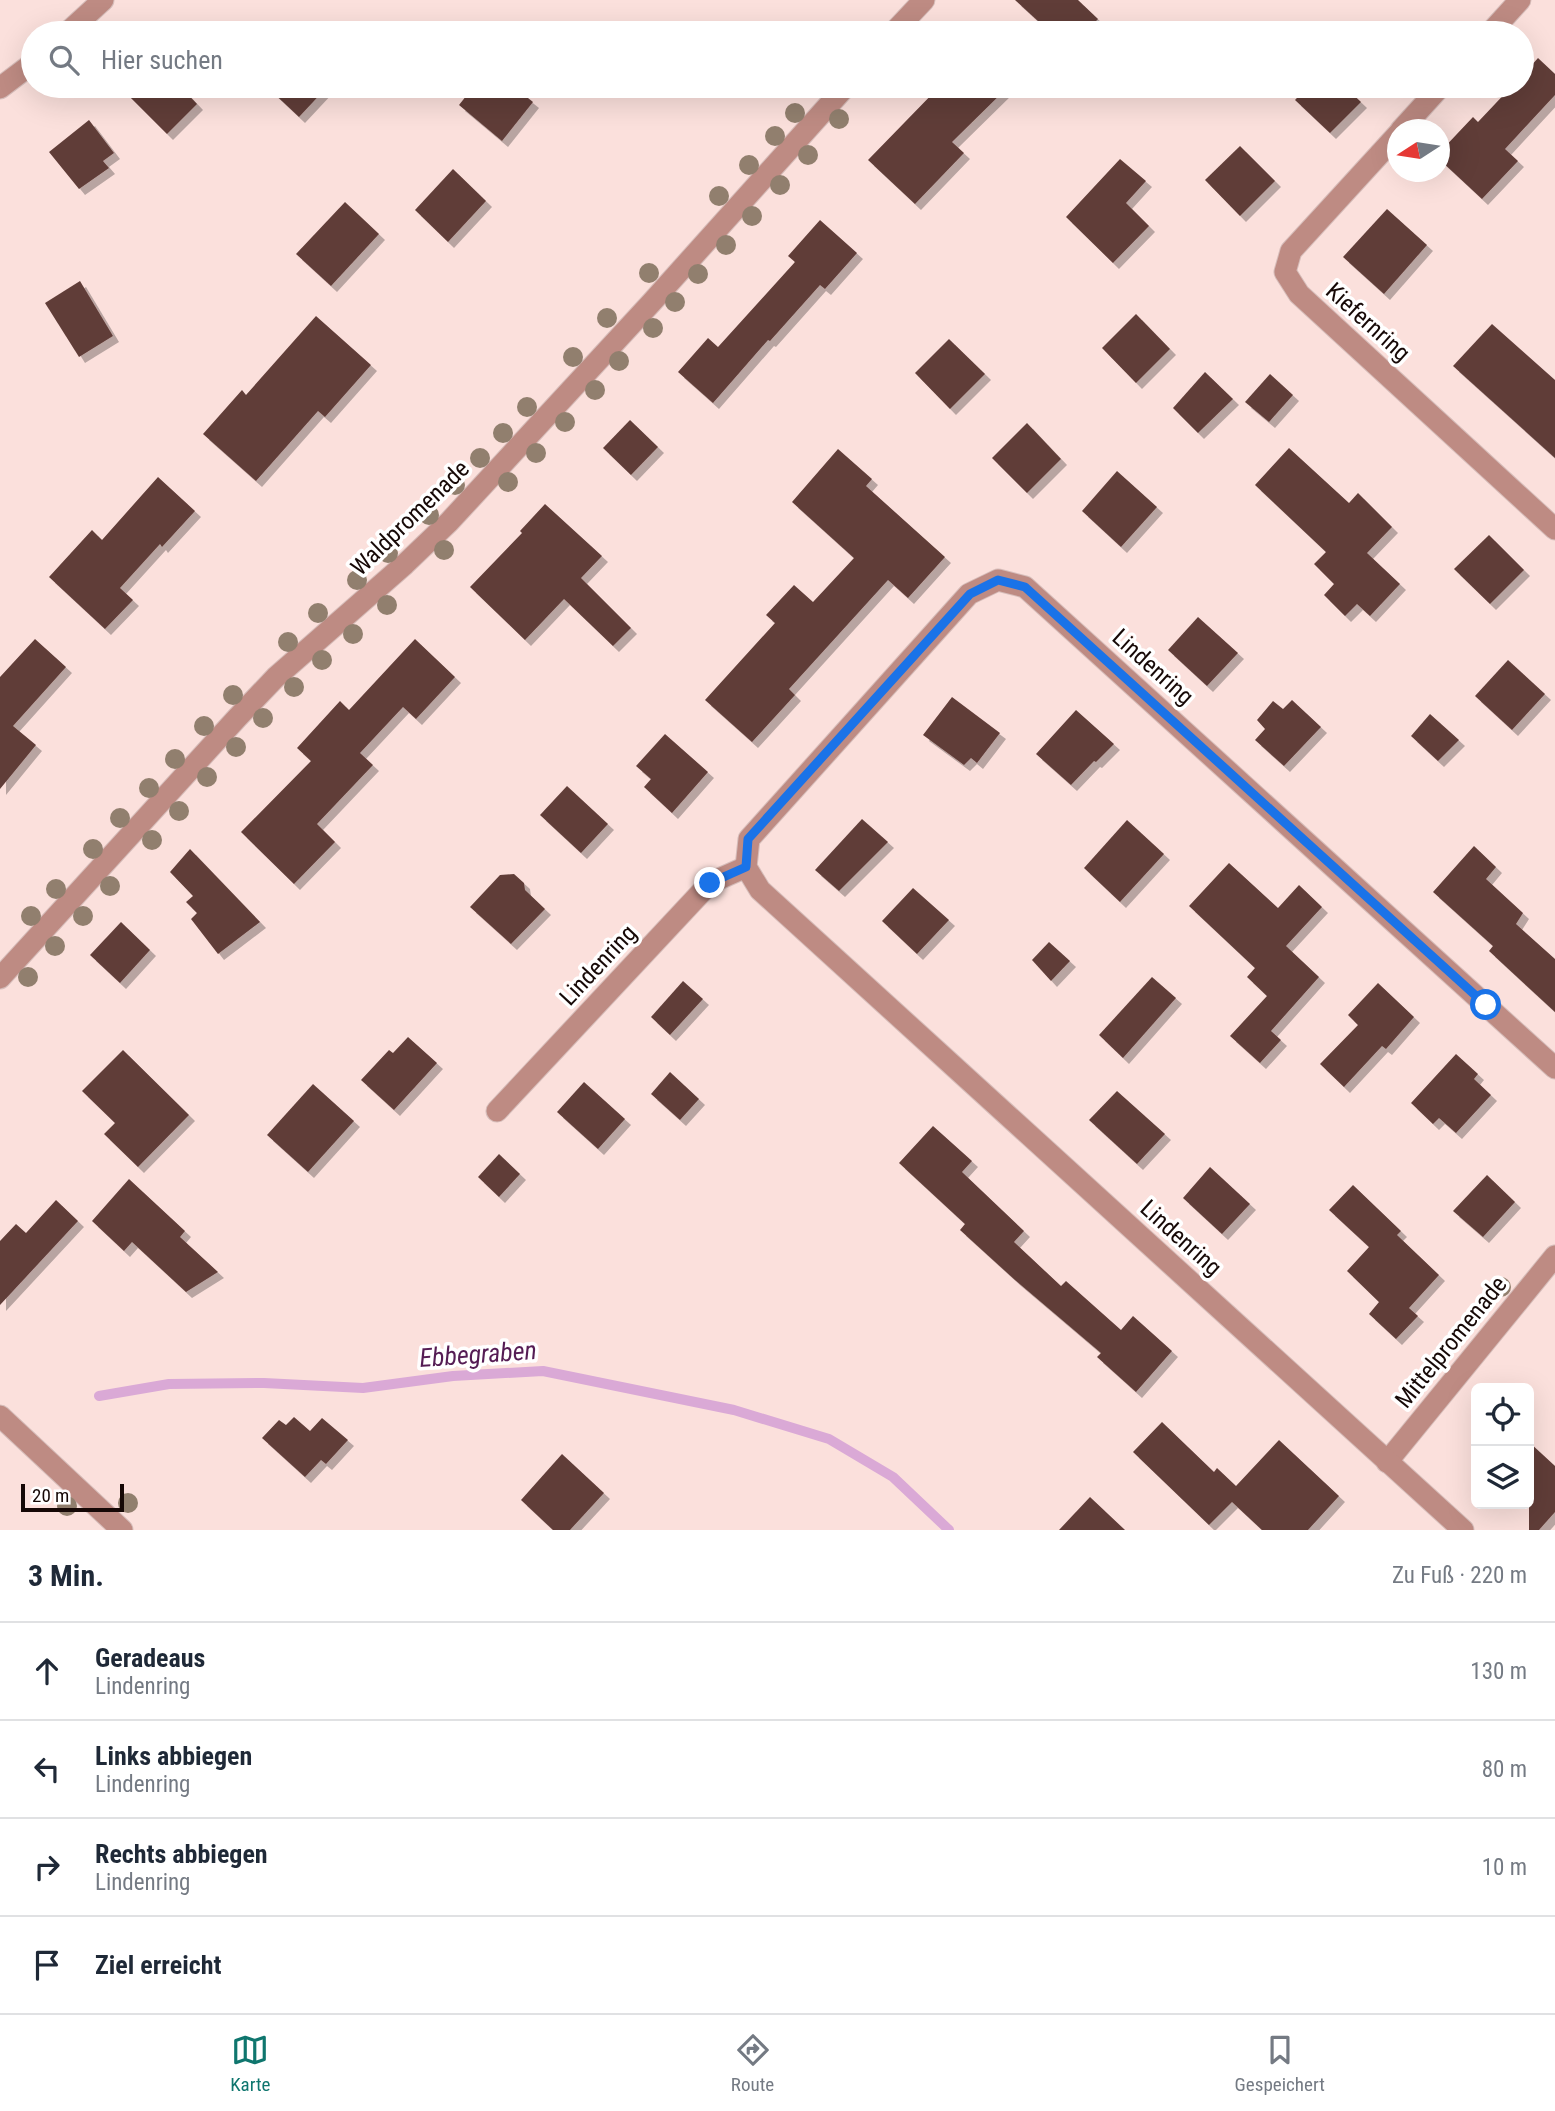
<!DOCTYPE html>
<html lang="de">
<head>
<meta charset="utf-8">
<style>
	:root { --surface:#fff; --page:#f2f2f3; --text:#1f2937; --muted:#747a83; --line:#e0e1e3; --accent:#0f766e }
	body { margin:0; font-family:"Roboto Condensed",sans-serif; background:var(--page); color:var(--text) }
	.controls { position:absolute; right:21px; bottom:21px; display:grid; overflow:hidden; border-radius:10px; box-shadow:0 7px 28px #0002 }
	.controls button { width:63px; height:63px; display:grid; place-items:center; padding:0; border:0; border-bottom:2px solid var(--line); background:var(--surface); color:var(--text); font:35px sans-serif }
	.compass { position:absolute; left:1387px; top:119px; width:63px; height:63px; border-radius:50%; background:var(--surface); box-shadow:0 7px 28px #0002; rotate:258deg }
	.scale { position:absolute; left:21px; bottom:18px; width:103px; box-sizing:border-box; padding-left:7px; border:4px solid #160806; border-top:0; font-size:19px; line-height:24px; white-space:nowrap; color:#160806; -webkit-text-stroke:5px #fff; paint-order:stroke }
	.stop { position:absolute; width:21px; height:21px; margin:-16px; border:5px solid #1a73e8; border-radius:50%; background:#fff }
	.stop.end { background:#1a73e8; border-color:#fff; box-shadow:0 2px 7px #0008 }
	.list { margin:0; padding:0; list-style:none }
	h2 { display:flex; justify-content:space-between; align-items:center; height:91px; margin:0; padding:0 28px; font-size:30px }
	h2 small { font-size:23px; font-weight:400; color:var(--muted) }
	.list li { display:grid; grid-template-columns:46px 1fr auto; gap:21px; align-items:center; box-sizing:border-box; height:98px; padding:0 28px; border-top:2px solid var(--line) }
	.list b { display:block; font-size:26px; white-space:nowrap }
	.list p { margin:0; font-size:23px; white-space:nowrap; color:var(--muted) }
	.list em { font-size:23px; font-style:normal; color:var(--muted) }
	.icon { flex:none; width:38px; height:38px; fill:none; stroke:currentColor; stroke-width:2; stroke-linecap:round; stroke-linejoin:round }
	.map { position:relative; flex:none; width:1555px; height:1530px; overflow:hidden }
	.search { position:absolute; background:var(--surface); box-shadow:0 7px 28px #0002; left:21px; right:21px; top:21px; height:77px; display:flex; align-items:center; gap:18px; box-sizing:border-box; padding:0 24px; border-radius:38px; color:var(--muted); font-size:26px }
	.sheet { height:483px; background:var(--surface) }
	nav { display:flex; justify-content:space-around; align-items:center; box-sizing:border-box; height:98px; border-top:2px solid var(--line); background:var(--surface); font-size:19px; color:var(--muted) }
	nav a { display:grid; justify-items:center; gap:4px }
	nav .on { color:var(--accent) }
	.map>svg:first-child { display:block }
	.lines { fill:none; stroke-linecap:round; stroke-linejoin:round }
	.stream { stroke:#daa9d6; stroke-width:10 }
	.building { fill:#613e39; filter:url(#shadow) }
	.minor-casing { stroke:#d6bdba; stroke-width:23 }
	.minor { stroke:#be8b83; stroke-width:21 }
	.tree { fill:#917f6e }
	.route { stroke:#1a73e8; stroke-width:9 }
	.labels { text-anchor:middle; stroke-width:7; stroke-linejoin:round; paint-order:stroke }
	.street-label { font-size:24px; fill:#160806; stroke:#fff }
	.water-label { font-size:26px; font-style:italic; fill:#551c54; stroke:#fff }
</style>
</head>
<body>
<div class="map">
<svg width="1555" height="1530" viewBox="0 0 1555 1530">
	<defs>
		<filter id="shadow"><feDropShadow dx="6" dy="6" stdDeviation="0" flood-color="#0004"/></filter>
	</defs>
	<rect width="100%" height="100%" fill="#fbe0dc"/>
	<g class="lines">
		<!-- stream -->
		<polyline class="stream" points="99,1396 169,1384 264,1383 363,1388 453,1376 543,1371 734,1410 829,1439 893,1477 949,1530"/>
	</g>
	<!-- building -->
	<g class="building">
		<polygon points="1015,0 1078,0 1098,19 1085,33 1051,33"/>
		<polygon points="1538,58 1555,74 1555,95 1505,149 1518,161 1482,199 1439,159 1439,153 1473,117 1478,122 1512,86 1522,86 1522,76"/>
		<polygon points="119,86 180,86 197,104 167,134"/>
		<polygon points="266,86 328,86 299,117"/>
		<polygon points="474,86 513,86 533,102 502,141 459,105"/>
		<polygon points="940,86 1009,86 952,142 964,153 915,204 868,160"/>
		<polygon points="1308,86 1344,86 1361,102 1330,133 1295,100"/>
		<polygon points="89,120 114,153 103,161 109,168 79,189 49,152"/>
		<polygon points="1240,146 1275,181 1240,216 1205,180"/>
		<polygon points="1120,159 1146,181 1126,203 1149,226 1113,263 1066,217"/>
		<polygon points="453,169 486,201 448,242 415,210"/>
		<polygon points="345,202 379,234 331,286 296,254"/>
		<polygon points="1387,209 1427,245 1384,294 1343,257"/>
		<polygon points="820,220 857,253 825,289 820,285 770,341 768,340 713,403 678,372 708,338 718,347 795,262 788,256"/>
		<polygon points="80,281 113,336 79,357 45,303"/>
		<polygon points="1136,314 1170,349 1136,383 1102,348"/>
		<polygon points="316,316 371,365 325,417 318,411 256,481 203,434 242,390 246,395"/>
		<polygon points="1492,324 1555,380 1555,458 1453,366"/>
		<polygon points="949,339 985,374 950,409 915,373"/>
		<polygon points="1205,372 1233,399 1198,433 1173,408"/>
		<polygon points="1270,374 1293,395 1269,422 1245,402"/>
		<polygon points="630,420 658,447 631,475 603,448"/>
		<polygon points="1027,423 1061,459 1027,493 992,458"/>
		<polygon points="1289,448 1349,503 1358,493 1392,527 1367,553 1400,584 1370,616 1357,604 1345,616 1324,595 1334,584 1314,564 1326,552 1255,485"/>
		<polygon points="838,449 872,479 866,486 945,557 908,598 888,580 789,689 795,695 752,742 705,700 775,623 766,615 794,585 813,602 854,558 792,502"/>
		<polygon points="1117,471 1157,507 1121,547 1082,511"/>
		<polygon points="158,477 195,511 162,547 160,544 120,588 133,600 105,629 49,577 92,530 102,540"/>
		<polygon points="545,504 602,556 581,578 631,628 613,646 564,599 525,640 470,587 522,533 520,531"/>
		<polygon points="1489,535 1524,570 1490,604 1454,569"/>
		<polygon points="1198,617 1238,653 1207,686 1168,650"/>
		<polygon points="35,639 66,667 13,726 36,745 0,789 0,677"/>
		<polygon points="415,639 455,677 416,719 403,707 360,753 373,765 317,824 335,842 294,884 241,832 311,761 297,748 340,701 349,710"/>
		<polygon points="1508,660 1545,694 1512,730 1475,696"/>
		<polygon points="952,697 1000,733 977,763 971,758 964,765 923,735"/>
		<polygon points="1292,700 1321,727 1284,766 1255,740 1265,729 1257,720 1273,701 1283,709"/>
		<polygon points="1076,710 1114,744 1096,762 1094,761 1071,785 1036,754"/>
		<polygon points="1430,714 1459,740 1438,761 1411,736"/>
		<polygon points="665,734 708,772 672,813 644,787 651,779 636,766"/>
		<polygon points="567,786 608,824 581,853 540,815"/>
		<polygon points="862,819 888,842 839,891 815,870"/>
		<polygon points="1127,820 1164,854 1120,902 1084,868"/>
		<polygon points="1474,846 1496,867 1486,879 1523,913 1516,924 1555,959 1555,1012 1489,951 1493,946 1433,892"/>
		<polygon points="190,849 260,922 218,954 191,919 197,913 186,902 193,896 170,872"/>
		<polygon points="1229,863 1278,908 1299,885 1322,907 1286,946 1319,977 1271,1031 1281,1040 1260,1063 1230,1036 1267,996 1247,977 1255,968 1189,906"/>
		<polygon points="514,874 524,883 525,890 545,909 511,944 470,907 500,875"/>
		<polygon points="913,888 949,920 917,954 882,921"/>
		<polygon points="121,922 150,950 120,983 90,955"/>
		<polygon points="1049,942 1070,961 1051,981 1032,960"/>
		<polygon points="1152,977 1176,998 1123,1058 1099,1035"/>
		<polygon points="683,981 703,999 670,1035 651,1017"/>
		<polygon points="1378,983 1414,1017 1386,1049 1382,1046 1344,1087 1320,1064 1358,1025 1348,1015"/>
		<polygon points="408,1037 437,1063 394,1110 361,1080 389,1050 393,1053"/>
		<polygon points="123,1050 189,1115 138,1167 104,1134 115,1123 82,1091"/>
		<polygon points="1456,1054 1478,1074 1474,1079 1491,1095 1456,1133 1439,1118 1433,1124 1411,1103"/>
		<polygon points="670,1072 699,1099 680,1120 651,1094"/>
		<polygon points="584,1082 625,1119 598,1149 557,1112"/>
		<polygon points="313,1084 354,1121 308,1172 267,1135"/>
		<polygon points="1117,1091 1165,1134 1137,1164 1089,1120"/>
		<polygon points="933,1126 972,1161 962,1172 1024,1231 1014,1242 1061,1286 1066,1281 1121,1330 1133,1316 1172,1351 1136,1392 1097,1357 1101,1353 1015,1280 960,1230 965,1224 899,1163"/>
		<polygon points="499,1154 520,1174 499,1197 478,1177"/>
		<polygon points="1210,1167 1250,1204 1222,1234 1183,1198"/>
		<polygon points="1487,1175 1515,1202 1483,1237 1453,1211"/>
		<polygon points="129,1179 185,1231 180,1237 218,1272 186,1292 132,1242 124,1251 92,1221"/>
		<polygon points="1353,1185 1401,1231 1397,1235 1439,1275 1409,1308 1418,1316 1396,1339 1369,1314 1379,1302 1347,1271 1369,1247 1329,1210"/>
		<polygon points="56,1200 78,1221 0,1305 0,1241 16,1224 26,1233"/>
		<polygon points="294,1417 310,1431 322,1418 348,1440 326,1464 321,1460 305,1477 262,1438 279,1420 286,1425"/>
		<polygon points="1162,1422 1214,1472 1217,1468 1236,1486 1279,1440 1339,1496 1308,1530 1262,1530 1232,1502 1209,1525 1133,1452"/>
		<polygon points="1529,1442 1555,1466 1555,1512 1539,1530 1529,1530"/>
		<polygon points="562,1454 604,1493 570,1530 553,1530 521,1500"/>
		<polygon points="1090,1497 1125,1530 1059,1530"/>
	</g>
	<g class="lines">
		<defs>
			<g id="minor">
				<polyline points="67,33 103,0"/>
				<polyline points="893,33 924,0"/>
				<polyline points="1490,33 1520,0"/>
				<polyline points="0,88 33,63"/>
				<polyline points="1401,130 1441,86"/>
				<polyline points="1398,134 1291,251 1285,272 1299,294 1555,529"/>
				<polyline points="0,978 237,718 276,677 405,564 449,522 652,302 846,86"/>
				<polyline points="497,1111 710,883 746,867"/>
				<polyline points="0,1416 122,1530"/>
				<polyline points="1387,1462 1555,1256"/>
				<polyline points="1463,1530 760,890 746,867 749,839 969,594 998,580 1025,587 1555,1068"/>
			</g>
		</defs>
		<!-- minor casing -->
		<use href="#minor" class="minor-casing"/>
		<!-- minor -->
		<use href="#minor" class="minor"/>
	</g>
	<!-- trees -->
	<g class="tree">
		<circle cx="795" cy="113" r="10"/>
		<circle cx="839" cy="119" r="10"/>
		<circle cx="775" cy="136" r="10"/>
		<circle cx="808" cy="155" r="10"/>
		<circle cx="749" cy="165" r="10"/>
		<circle cx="780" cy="185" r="10"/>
		<circle cx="719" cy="196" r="10"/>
		<circle cx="752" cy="216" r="10"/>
		<circle cx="726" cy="245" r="10"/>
		<circle cx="649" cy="273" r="10"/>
		<circle cx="698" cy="274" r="10"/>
		<circle cx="675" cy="302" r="10"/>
		<circle cx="607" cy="318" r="10"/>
		<circle cx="653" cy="328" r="10"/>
		<circle cx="573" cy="357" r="10"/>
		<circle cx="619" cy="361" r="10"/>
		<circle cx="595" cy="390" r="10"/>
		<circle cx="527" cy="407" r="10"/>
		<circle cx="565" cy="422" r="10"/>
		<circle cx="503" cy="433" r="10"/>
		<circle cx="536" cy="453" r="10"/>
		<circle cx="480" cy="458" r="10"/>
		<circle cx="508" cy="482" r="10"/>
		<circle cx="455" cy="485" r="10"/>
		<circle cx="429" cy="515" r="10"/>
		<circle cx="444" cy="550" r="10"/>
		<circle cx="388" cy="553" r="10"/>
		<circle cx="357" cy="580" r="10"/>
		<circle cx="387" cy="605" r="10"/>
		<circle cx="318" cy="613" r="10"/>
		<circle cx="353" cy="634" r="10"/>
		<circle cx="288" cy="642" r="10"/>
		<circle cx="322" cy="660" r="10"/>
		<circle cx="294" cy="687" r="10"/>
		<circle cx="233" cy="695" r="10"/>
		<circle cx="263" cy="718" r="10"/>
		<circle cx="204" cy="726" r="10"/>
		<circle cx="236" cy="747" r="10"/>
		<circle cx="175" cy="759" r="10"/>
		<circle cx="207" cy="777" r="10"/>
		<circle cx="149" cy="788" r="10"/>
		<circle cx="179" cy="811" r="10"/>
		<circle cx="120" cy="818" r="10"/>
		<circle cx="152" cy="840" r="10"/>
		<circle cx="93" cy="849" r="10"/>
		<circle cx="110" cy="886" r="10"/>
		<circle cx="56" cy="889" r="10"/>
		<circle cx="31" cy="916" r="10"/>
		<circle cx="83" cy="916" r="10"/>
		<circle cx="55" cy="946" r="10"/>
		<circle cx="28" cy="977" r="10"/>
		<circle cx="1501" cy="1287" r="10"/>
		<circle cx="128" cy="1503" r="10"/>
		<circle cx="67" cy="1506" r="10"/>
	</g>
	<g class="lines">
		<!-- route -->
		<polyline class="route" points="710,883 746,867 748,839 970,594 998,580 1025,587 1486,1005"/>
	</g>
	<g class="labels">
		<!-- street labels -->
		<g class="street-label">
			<text transform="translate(1368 322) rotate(42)" y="8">Kiefernring</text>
			<text transform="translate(410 518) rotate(-44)" y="8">Waldpromenade</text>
			<text transform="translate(1153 667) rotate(42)" y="8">Lindenring</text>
			<text transform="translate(598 965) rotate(-47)" y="8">Lindenring</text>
			<text transform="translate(1181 1238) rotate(42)" y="8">Lindenring</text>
			<text transform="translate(1451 1342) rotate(-51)" y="8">Mittelpromenade</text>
		</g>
		<!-- water labels -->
		<g class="water-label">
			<text transform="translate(478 1354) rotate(-4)" y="9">Ebbegraben</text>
		</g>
	</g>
</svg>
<div class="controls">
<button><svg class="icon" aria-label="locate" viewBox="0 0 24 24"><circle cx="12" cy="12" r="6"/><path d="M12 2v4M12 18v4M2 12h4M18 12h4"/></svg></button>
<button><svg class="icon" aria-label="layers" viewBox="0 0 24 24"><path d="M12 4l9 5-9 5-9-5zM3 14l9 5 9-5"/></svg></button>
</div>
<svg class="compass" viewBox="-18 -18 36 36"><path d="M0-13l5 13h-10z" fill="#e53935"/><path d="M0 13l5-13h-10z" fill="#747a83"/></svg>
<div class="scale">20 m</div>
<div class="stop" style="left:1486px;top:1005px"></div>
<div class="stop end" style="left:710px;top:883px"></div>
<div class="search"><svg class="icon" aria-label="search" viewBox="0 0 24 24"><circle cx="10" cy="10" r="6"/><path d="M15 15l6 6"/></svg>Hier suchen</div>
</div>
<section class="sheet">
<h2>3 Min.<small>Zu Fuß · 220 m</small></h2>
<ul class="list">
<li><svg class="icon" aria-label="ahead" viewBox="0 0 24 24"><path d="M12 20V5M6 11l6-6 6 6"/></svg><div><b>Geradeaus</b><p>Lindenring</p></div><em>130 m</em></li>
<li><svg class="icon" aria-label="left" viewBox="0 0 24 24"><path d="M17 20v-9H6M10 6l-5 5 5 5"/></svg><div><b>Links abbiegen</b><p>Lindenring</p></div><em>80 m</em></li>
<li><svg class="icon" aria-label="right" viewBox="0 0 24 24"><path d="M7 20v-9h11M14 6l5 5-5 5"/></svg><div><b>Rechts abbiegen</b><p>Lindenring</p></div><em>10 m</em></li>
<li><svg class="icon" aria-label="arrive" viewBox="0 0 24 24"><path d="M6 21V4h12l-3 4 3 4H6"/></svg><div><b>Ziel erreicht</b></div></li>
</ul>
</section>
<nav>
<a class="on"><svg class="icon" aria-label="map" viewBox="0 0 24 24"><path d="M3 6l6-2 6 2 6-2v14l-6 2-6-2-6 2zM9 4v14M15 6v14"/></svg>Karte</a>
<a><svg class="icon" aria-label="directions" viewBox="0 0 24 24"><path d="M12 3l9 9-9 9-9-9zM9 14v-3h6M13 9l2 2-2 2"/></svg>Route</a>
<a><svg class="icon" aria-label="saved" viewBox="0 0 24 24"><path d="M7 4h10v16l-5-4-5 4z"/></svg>Gespeichert</a>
</nav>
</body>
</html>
